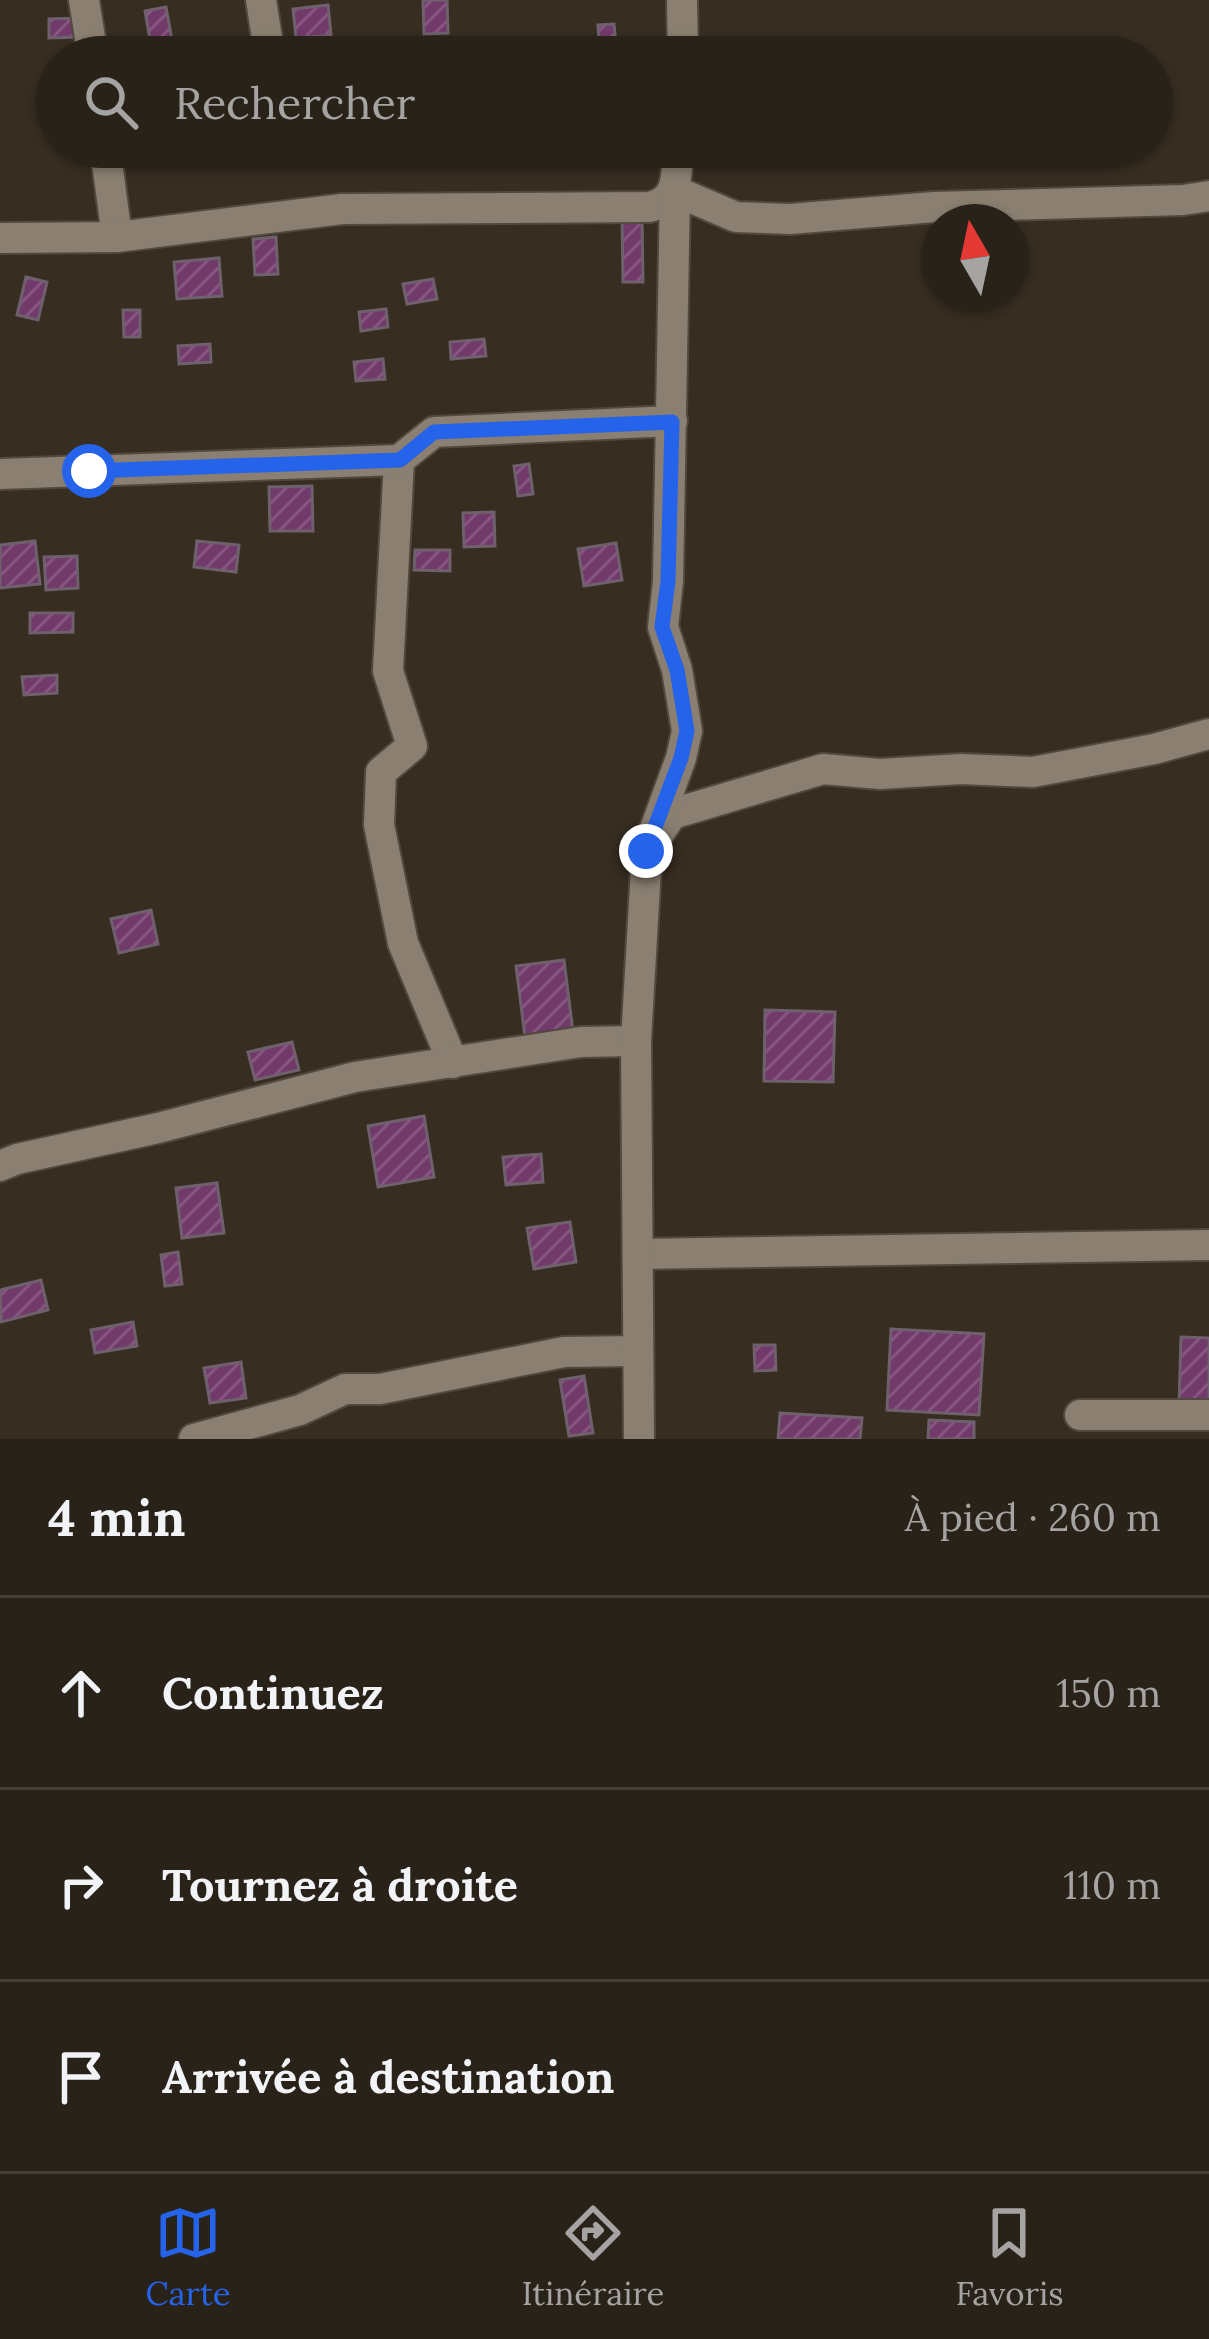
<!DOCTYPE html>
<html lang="fr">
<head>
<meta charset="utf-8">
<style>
	:root { --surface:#292219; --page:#352f26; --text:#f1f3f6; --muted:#a5a4a2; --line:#453f38; --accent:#2563eb }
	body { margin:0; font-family:Lora,serif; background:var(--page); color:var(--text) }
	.compass { position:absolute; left:921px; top:204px; width:108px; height:108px; border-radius:50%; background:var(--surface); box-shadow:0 3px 9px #0004; rotate:351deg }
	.stop { position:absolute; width:36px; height:36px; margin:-27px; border:9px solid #2563eb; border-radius:50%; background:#fff }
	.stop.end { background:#2563eb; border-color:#fff; box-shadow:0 3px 12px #0008 }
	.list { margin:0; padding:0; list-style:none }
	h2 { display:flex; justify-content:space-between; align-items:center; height:156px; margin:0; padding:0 48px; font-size:51px }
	h2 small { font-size:39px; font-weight:400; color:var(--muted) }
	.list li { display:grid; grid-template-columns:78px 1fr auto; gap:36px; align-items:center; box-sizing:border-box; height:192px; padding:0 48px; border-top:3px solid var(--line) }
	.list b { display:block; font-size:45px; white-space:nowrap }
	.list em { font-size:39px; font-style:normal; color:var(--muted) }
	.icon { flex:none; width:66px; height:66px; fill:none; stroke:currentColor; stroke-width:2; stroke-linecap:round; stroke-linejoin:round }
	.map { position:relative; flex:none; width:1209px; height:1439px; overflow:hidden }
	.search { position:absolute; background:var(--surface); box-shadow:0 3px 9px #0004; left:36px; right:36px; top:36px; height:132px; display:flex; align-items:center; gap:30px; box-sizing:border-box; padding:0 42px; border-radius:66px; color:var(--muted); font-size:45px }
	.sheet { height:732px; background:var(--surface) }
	nav { display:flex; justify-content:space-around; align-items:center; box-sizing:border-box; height:168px; border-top:3px solid var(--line); background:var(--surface); font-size:33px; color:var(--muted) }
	nav a { display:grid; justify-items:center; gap:6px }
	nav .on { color:var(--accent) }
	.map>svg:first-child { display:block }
	.building { fill:url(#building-hatch); stroke:#6e606c; stroke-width:3 }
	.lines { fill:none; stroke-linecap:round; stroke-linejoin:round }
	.minor-casing { stroke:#51493f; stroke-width:34 }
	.minor { stroke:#8a7f71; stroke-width:30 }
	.route { stroke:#2563eb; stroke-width:15 }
</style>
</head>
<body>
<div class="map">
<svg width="1209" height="1439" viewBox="0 0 1209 1439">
	<defs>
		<pattern id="building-hatch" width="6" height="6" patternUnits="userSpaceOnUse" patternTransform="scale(3)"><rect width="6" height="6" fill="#72396b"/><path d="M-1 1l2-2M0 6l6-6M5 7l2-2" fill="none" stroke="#875680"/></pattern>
	</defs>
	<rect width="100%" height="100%" fill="#372d21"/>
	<!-- building -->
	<g class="building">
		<polygon points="423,0 447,0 448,33 424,34"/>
		<polygon points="328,5 331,35 296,38 293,9"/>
		<polygon points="166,7 175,57 153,57 145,11"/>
		<polygon points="80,18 80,37 49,38 49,19"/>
		<polygon points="614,24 617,54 600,55 598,25"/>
		<polygon points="642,214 643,282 623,282 622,215"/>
		<polygon points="276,237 278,274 255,275 253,239"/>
		<polygon points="219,258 222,296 177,299 174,262"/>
		<polygon points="26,277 47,282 38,320 17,315"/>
		<polygon points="433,279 437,299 407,304 403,284"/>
		<polygon points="386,309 388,327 361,331 359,312"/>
		<polygon points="123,310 140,310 140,337 124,337"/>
		<polygon points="484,339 486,356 451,359 450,342"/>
		<polygon points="210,344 211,362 179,364 178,346"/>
		<polygon points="383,359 385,379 356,381 354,362"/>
		<polygon points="529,464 533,494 518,496 514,466"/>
		<polygon points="312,486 313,531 270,531 269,487"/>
		<polygon points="494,512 495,546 464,547 463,513"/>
		<polygon points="35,541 40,584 0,588 0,545"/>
		<polygon points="197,541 239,545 236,572 194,567"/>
		<polygon points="616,543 622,580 584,586 578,549"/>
		<polygon points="415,550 450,550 450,571 414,570"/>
		<polygon points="77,556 78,588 46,590 44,557"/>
		<polygon points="30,613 73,613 73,632 30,633"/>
		<polygon points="57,675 57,693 24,695 22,677"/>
		<polygon points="151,910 158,944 119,953 111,919"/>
		<polygon points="564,960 573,1032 525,1037 516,966"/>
		<polygon points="765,1010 835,1012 833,1082 764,1081"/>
		<polygon points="292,1042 299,1070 255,1080 248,1052"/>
		<polygon points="424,1116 434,1177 378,1187 368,1126"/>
		<polygon points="541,1154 543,1182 506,1185 503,1157"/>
		<polygon points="217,1183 224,1233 182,1238 176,1188"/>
		<polygon points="570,1222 576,1262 534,1269 527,1228"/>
		<polygon points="178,1252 182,1284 165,1286 161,1255"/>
		<polygon points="41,1280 48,1310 1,1322 0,1290"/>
		<polygon points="133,1322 137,1346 95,1353 91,1330"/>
		<polygon points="891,1329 984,1334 979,1415 887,1410"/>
		<polygon points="1181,1337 1209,1338 1209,1407 1179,1406"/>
		<polygon points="754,1345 775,1345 776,1370 755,1371"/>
		<polygon points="241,1362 246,1398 210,1403 204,1368"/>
		<polygon points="584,1376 593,1433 569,1436 560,1380"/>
		<polygon points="780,1413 862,1418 860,1439 778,1439"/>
		<polygon points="929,1420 974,1422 974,1439 928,1439"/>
	</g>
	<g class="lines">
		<defs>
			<g id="minor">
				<polyline points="84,0 93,57"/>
				<polyline points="261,0 270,57"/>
				<polyline points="682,0 683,57"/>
				<polyline points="105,147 117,237"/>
				<path d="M0,238l117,-1 225,-28 307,-2c31,-6 27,-33 29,-60"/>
				<polyline points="399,460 388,671 412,746 381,772 379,825 403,943 453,1063"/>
				<polyline points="0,474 399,460 434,432 672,421"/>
				<polyline points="657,836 672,814 823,769 880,774 961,769 1033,772 1154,749 1209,734"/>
				<polyline points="0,1166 17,1159 158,1128 355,1077 581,1042 636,1041"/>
				<polyline points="638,1254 1209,1245"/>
				<polyline points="1080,1415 1209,1415"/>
				<polyline points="194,1439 300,1410 345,1389 380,1389 564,1352 637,1351"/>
				<polyline points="639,1439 636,1041 647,851 681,758 687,731 677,670 663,627 668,581 675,191 736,217 790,219 934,207 1183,200 1209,196"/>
			</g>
		</defs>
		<!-- minor casing -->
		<use href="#minor" class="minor-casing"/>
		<!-- minor -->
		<use href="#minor" class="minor"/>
	</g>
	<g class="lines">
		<!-- route -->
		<polyline class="route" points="89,471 400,460 434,432 672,422 668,581 662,627 677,670 687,731 681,758 646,851"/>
	</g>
</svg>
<svg class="compass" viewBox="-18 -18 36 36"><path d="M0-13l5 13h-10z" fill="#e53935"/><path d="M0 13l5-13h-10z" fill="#a5a4a2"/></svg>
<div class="stop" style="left:89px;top:471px"></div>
<div class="stop end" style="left:646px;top:851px"></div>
<div class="search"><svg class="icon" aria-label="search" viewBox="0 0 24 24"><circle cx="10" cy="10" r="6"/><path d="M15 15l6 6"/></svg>Rechercher</div>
</div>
<section class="sheet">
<h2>4 min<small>À pied · 260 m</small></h2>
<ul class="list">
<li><svg class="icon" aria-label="ahead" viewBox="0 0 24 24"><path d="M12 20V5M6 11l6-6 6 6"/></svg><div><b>Continuez</b></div><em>150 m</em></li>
<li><svg class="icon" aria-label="right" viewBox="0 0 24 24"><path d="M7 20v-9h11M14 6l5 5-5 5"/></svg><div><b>Tournez à droite</b></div><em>110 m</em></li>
<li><svg class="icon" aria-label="arrive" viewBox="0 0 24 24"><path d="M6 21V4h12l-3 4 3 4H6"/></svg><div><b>Arrivée à destination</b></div></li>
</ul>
</section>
<nav>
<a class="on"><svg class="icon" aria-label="map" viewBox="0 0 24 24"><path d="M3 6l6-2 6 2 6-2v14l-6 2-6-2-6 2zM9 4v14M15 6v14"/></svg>Carte</a>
<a><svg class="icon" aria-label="directions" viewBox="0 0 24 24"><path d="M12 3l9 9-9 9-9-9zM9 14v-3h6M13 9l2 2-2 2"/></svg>Itinéraire</a>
<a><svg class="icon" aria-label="saved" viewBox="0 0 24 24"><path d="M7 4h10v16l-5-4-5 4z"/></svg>Favoris</a>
</nav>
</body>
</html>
